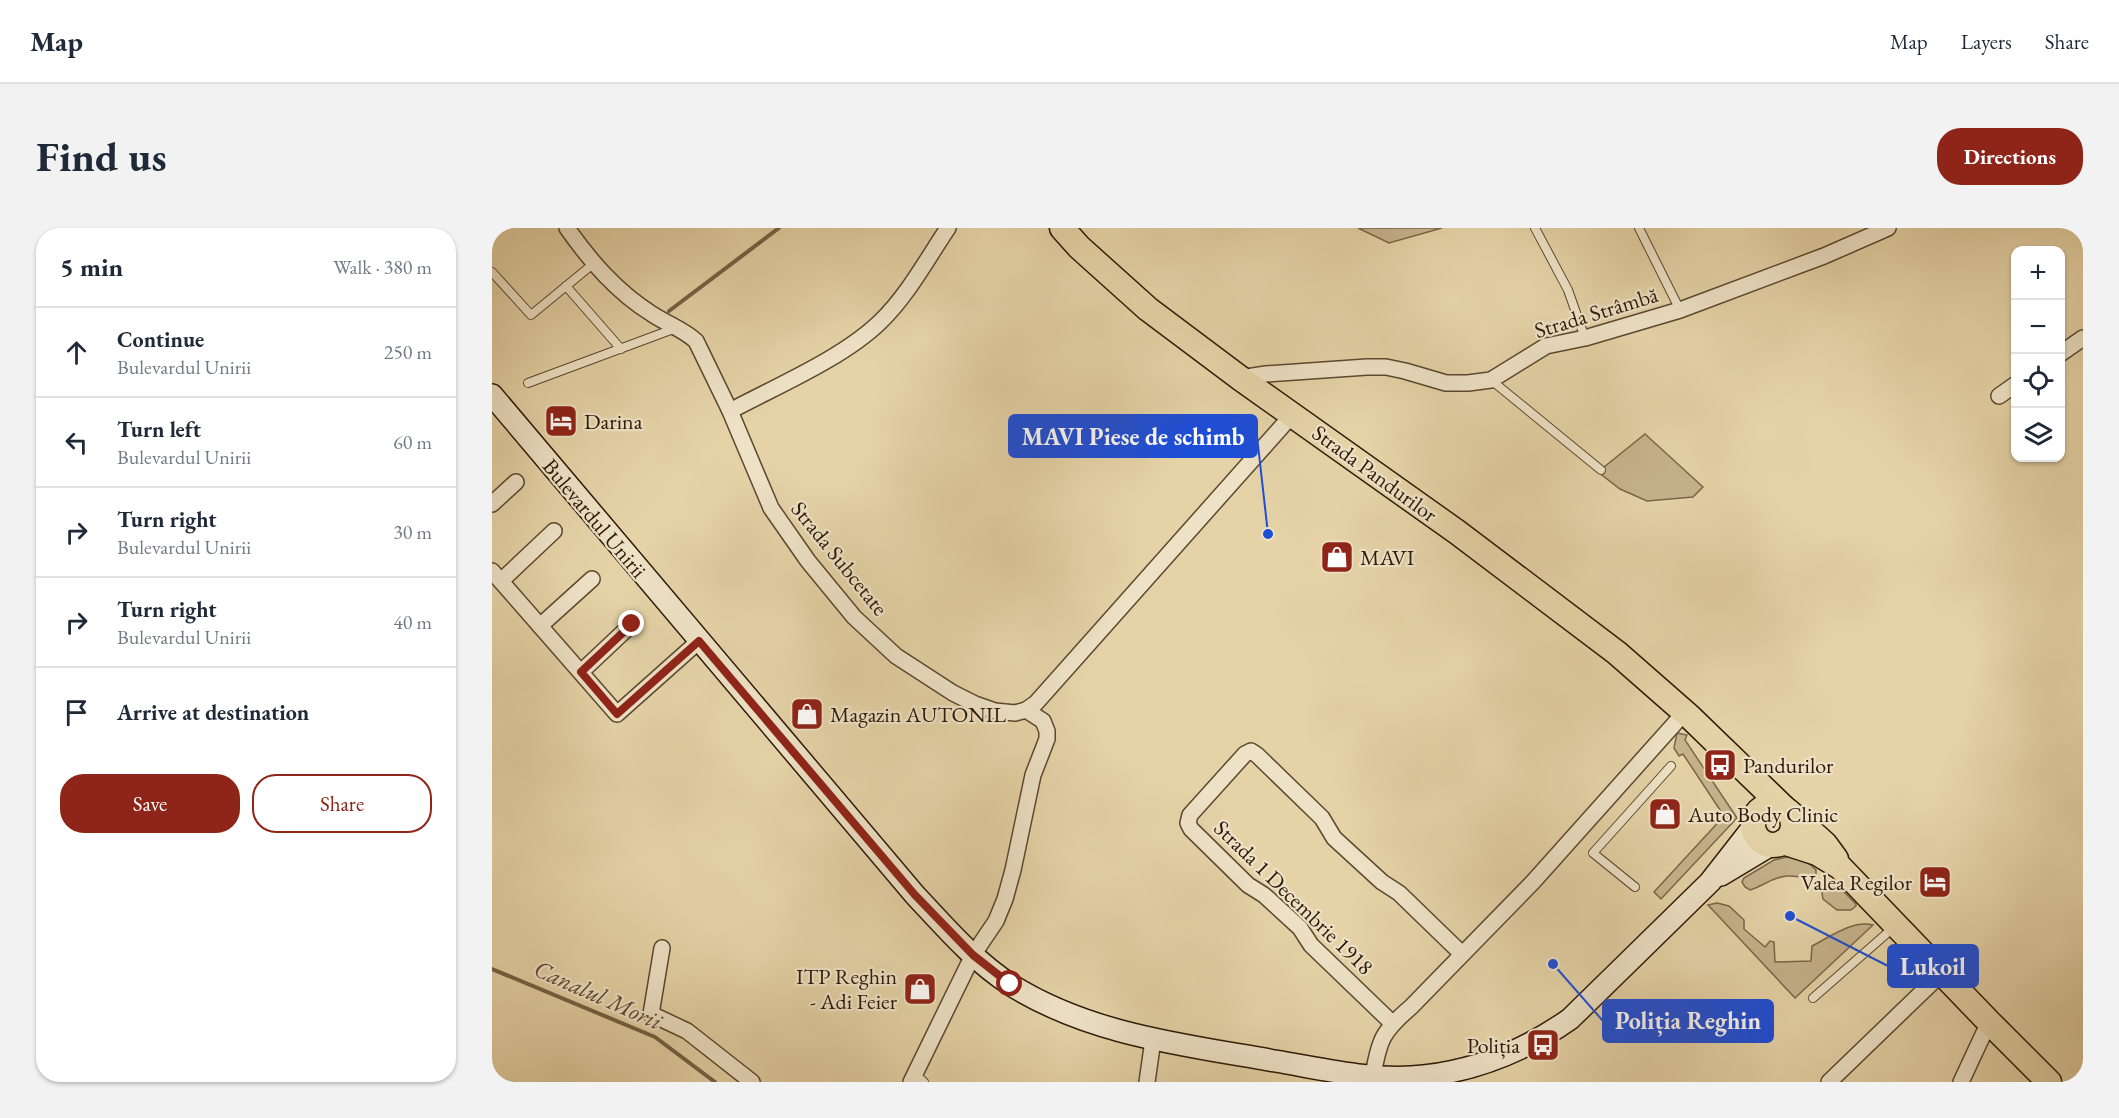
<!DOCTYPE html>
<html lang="en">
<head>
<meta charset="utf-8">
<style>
	:root { --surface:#fff; --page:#f2f2f3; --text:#1f2937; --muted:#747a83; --line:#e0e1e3; --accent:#8f2418 }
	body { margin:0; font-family:"EB Garamond",serif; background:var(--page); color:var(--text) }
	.controls { position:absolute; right:18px; top:18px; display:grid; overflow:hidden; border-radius:12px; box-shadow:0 2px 4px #0004 }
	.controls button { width:54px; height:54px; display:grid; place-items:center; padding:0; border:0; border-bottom:2px solid var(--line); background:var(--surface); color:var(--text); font:30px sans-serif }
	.stop { position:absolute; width:18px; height:18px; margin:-14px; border:4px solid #8f2418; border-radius:50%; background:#fff }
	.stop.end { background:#8f2418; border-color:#fff; box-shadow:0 2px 6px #0008 }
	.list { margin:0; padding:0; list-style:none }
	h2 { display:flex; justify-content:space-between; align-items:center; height:78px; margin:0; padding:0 24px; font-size:26px }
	h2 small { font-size:20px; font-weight:400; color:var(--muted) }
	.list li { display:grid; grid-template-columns:39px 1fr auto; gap:18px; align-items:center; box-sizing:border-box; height:90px; padding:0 24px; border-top:2px solid var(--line) }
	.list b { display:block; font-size:22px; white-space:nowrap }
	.list p { margin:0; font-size:20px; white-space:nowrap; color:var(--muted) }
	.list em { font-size:20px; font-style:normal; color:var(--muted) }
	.actions { display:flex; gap:12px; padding:18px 24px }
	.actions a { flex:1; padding:14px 0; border:2px solid var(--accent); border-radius:24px; text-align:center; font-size:21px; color:var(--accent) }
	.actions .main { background:var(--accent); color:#fff }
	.icon { flex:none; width:33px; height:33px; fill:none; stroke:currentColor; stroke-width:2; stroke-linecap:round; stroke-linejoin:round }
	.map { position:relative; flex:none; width:1591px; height:854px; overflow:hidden; border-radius:24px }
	header { display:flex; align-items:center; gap:36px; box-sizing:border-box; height:84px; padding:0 30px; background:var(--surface); border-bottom:2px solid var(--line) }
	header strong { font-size:28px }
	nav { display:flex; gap:33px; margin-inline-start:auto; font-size:21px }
	.intro { display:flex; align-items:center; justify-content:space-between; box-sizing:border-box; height:144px; padding:0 36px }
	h1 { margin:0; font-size:42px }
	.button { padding:15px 27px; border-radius:24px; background:var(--accent); color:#fff; font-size:21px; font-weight:700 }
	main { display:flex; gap:36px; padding:0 36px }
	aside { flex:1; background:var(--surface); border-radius:24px; box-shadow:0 2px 4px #0004 }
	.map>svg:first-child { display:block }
	.green { fill:#c6b38c; stroke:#7a664a; stroke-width:1.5 }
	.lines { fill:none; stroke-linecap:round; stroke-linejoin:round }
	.stream { stroke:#766347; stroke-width:4 }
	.service-casing { stroke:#5b4830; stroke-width:10 }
	.minor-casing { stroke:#5b4830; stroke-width:18 }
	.secondary-casing { stroke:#2d1908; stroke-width:24 }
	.trunk-casing { stroke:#2d1908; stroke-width:27 }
	.service { stroke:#eee2c6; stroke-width:8 }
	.minor { stroke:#eee2c6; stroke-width:15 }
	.secondary { stroke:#eee2c6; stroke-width:21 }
	.trunk { stroke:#e5d3a7; stroke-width:24 }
	.route { stroke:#8f2418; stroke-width:8 }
	.labels { text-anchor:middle; stroke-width:4.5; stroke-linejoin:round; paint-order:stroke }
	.street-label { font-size:22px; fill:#2d1908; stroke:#eee2c6 }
	.poi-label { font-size:22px; fill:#2d1908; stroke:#eee2c6; text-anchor:start }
	.water-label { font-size:24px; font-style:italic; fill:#5d4a32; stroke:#eee2c6 }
	.leader { fill:none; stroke:#1d4ed8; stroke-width:2 }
	.callout-dot { fill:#1d4ed8; stroke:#eee2c6; stroke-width:2 }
	.callout { fill:#1d4ed8; stroke:#1d4ed8; stroke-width:2 }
	.callout-label { font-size:24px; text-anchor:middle; font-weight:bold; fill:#fff }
</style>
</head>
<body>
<header>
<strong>Map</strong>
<nav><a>Map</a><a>Layers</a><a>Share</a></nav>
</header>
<div class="intro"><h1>Find us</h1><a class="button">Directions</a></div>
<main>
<aside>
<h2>5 min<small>Walk · 380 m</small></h2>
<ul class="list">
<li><svg class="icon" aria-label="ahead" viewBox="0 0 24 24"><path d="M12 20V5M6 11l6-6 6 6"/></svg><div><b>Continue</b><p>Bulevardul Unirii</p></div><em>250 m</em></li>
<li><svg class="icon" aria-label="left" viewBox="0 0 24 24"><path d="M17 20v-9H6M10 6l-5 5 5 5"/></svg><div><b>Turn left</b><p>Bulevardul Unirii</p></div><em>60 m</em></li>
<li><svg class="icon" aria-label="right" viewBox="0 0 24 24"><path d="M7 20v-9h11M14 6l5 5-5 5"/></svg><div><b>Turn right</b><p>Bulevardul Unirii</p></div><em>30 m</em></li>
<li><svg class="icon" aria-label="right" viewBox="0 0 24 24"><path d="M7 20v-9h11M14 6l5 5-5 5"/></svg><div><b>Turn right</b><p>Bulevardul Unirii</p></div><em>40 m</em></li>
<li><svg class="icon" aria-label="arrive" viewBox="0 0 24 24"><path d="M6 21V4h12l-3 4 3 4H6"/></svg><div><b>Arrive at destination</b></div></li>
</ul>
<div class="actions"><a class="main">Save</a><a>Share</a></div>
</aside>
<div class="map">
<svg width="1591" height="854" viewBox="0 0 1591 854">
	<rect width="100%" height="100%" fill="#e5d3a7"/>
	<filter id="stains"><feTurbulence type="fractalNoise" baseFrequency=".00333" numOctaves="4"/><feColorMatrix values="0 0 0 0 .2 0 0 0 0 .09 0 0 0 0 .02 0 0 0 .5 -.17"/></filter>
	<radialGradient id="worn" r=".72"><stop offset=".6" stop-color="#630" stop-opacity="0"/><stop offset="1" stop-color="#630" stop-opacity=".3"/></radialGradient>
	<!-- green -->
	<g class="green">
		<polygon points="866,0 950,0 897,15"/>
		<polygon points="1153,206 1211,259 1201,269 1155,273 1128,261 1106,244"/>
		<polygon points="1185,505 1195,507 1193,512 1245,590 1169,671 1162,664 1232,588 1191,526 1187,528 1182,520"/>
		<path d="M1295,629c11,1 21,4 29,13v4c-12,7 -16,1 -29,2 -14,1 -24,10 -37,14l-5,-3 -3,-5 2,-4 30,-18z"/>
		<polygon points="1346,658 1364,676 1364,678 1359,682 1345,682 1331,671 1330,665 1333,661"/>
		<path d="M1225,675l12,3 15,14v9l21,18 5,-6 4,1 1,20 36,-1 1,-15c18,-9 40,-26 61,-21l-78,73 -87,-93z"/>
	</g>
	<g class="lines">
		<!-- stream -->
		<g class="stream">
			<polyline points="177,83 287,0"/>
			<polyline points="0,741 163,809 223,854"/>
		</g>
		<defs>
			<g id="service">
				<polyline points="1043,0 1076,62 1093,110"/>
				<polyline points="1147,0 1188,82"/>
				<polyline points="0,44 39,87 101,36"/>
				<polyline points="74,58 129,121"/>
				<polyline points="999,152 1109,242"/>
				<polyline points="36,155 184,100"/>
				<polyline points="1143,659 1101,625 1179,538"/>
				<polyline points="1321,770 1401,700"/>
				<polyline points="423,846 432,854"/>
			</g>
			<g id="minor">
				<path d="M75,0c24,34 50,64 85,86 15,10 31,15 44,27l34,70 41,97 37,53 46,56 42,39 57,37 22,11 20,7 20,2 11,-3 10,-7 257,-289"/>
				<polyline points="1568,126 1591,110"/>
				<polyline points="748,150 774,146 875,139 894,139 913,143 954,155 976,155 999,152 1054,118 1093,110 1188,82 1332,28 1396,0"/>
				<polyline points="1507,168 1524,156"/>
				<path d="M238,183c47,-25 113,-53 150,-89 28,-27 47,-63 68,-94"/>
				<polyline points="0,276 24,254"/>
				<polyline points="0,343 125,486 207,413"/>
				<polyline points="9,353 62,303"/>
				<polyline points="48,398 100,351"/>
				<polyline points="89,444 140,396"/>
				<polyline points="170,720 159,786 195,803 260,854"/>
				<polyline points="900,795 819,717 808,700 772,667 756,657 699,601 696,595 698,587 753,526 759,523 765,527 830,590 842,610 890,654 907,665 970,726"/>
				<path d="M881,848c6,-37 10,-45 38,-69l122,-125 152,-170"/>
				<polyline points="419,854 481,727 504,693 513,671 521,642 541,547 555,511 555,503 551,493 534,482"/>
				<polyline points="655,854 661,812"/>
				<polyline points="1337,854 1451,744"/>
				<polyline points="1469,854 1497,794"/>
			</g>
			<g id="secondary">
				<path d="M0,167l423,500c30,32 59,66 96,90 80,50 174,60 264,76 48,8 100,21 149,15 53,-6 102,-26 146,-57l140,-137 43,-55"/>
				<polyline points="1229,647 1279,617"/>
			</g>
			<g id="trunk">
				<polyline points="570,0 587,19 656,81 748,150 965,304 1125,425 1198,489 1291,579"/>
				<circle cx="1281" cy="597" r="20"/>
				<polyline points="1296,583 1333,616 1344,631"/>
				<polyline points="1291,614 1325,625 1348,639 1497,794 1557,854"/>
			</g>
		</defs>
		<!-- service casing -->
		<use href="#service" class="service-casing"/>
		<!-- minor casing -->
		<use href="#minor" class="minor-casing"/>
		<!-- secondary casing -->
		<use href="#secondary" class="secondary-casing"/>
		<!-- trunk casing -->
		<use href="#trunk" class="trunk-casing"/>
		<!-- service -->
		<use href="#service" class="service"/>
		<!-- minor -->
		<use href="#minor" class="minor"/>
		<!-- secondary -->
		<use href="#secondary" class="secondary"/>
		<!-- trunk -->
		<use href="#trunk" class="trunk"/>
	</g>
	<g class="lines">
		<!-- route -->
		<polyline class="route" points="140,396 89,444 125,486 207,413 423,667 481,727 518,756"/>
	</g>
	<!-- icons -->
	<defs>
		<symbol id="hotel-square" viewBox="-11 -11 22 22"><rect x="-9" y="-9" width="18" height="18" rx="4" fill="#8f2418" stroke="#eee2c6"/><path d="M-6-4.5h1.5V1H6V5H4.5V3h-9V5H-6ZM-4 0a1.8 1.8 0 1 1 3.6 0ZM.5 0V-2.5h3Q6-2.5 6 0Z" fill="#fff"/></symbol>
		<symbol id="shop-square" viewBox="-11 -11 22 22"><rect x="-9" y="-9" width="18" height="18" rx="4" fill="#8f2418" stroke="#eee2c6"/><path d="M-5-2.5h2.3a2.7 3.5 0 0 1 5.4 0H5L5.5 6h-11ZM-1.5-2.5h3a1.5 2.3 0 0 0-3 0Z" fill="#fff"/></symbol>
		<symbol id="bus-square" viewBox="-11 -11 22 22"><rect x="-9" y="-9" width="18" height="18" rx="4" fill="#8f2418" stroke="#eee2c6"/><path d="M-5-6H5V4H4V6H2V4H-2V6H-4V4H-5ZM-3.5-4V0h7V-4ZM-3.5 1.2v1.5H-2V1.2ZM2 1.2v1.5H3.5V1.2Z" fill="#fff"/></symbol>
	</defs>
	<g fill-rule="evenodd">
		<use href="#hotel-square" x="50" y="174" width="38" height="38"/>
		<use href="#shop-square" x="826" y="310" width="38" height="38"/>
		<use href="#shop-square" x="296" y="467" width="38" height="38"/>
		<use href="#bus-square" x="1209" y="518" width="38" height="38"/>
		<use href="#shop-square" x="1154" y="567" width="38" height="38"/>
		<use href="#hotel-square" x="1424" y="635" width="38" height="38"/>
		<use href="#shop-square" x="409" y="742" width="38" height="38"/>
		<use href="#bus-square" x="1032" y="798" width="38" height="38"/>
	</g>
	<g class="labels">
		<!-- street labels -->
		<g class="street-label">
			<text transform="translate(1104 84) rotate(-17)" y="8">Strada Strâmbă</text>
			<text transform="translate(883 245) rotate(36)" y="8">Strada Pandurilor</text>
			<text transform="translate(103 290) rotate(50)" y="8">Bulevardul Unirii</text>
			<text transform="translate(348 330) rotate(51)" y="8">Strada Subcetate</text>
			<text transform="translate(802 669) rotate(44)" y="8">Strada 1 Decembrie 1918</text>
		</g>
		<!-- poi labels -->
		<g class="poi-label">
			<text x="92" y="201">Darina</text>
			<text x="868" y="337">MAVI</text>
			<text x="338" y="494">Magazin AUTONIL</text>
			<text x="1251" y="545">Pandurilor</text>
			<text x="1196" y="594">Auto Body Clinic</text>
			<text x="1420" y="662" text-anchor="end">Valea Regilor</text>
			<text x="405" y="756" text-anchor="end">ITP Reghin<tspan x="405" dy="25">- Adi Feier</tspan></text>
			<text x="1028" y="825" text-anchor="end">Poliția</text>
		</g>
		<!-- water labels -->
		<g class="water-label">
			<text transform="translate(106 767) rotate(24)" y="8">Canalul Morii</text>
		</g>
	</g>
	<!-- callouts -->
	<path class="leader" d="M776 306L765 208M1298 688L1396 738M1061 736L1111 793"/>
	<g class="callout-dot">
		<circle cx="776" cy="306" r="6"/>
		<circle cx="1298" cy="688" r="6"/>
		<circle cx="1061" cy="736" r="6"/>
	</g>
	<g class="callout">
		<rect x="517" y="187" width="248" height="42" rx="6"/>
		<rect x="1396" y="717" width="90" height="42" rx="6"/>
		<rect x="1111" y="772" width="170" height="42" rx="6"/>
	</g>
	<g class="callout-label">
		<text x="641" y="217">MAVI Piese de schimb</text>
		<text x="1441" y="747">Lukoil</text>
		<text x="1196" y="801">Poliția Reghin</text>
	</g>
	<rect width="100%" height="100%" filter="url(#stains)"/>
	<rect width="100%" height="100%" fill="url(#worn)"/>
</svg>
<div class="controls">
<button>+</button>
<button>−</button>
<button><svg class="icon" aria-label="locate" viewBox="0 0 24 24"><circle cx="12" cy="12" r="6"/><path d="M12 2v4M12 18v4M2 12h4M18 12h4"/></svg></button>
<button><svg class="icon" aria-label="layers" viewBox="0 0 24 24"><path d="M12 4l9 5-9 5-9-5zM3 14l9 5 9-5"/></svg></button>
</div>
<div class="stop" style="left:518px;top:756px"></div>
<div class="stop end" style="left:140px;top:396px"></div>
</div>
</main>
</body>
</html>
